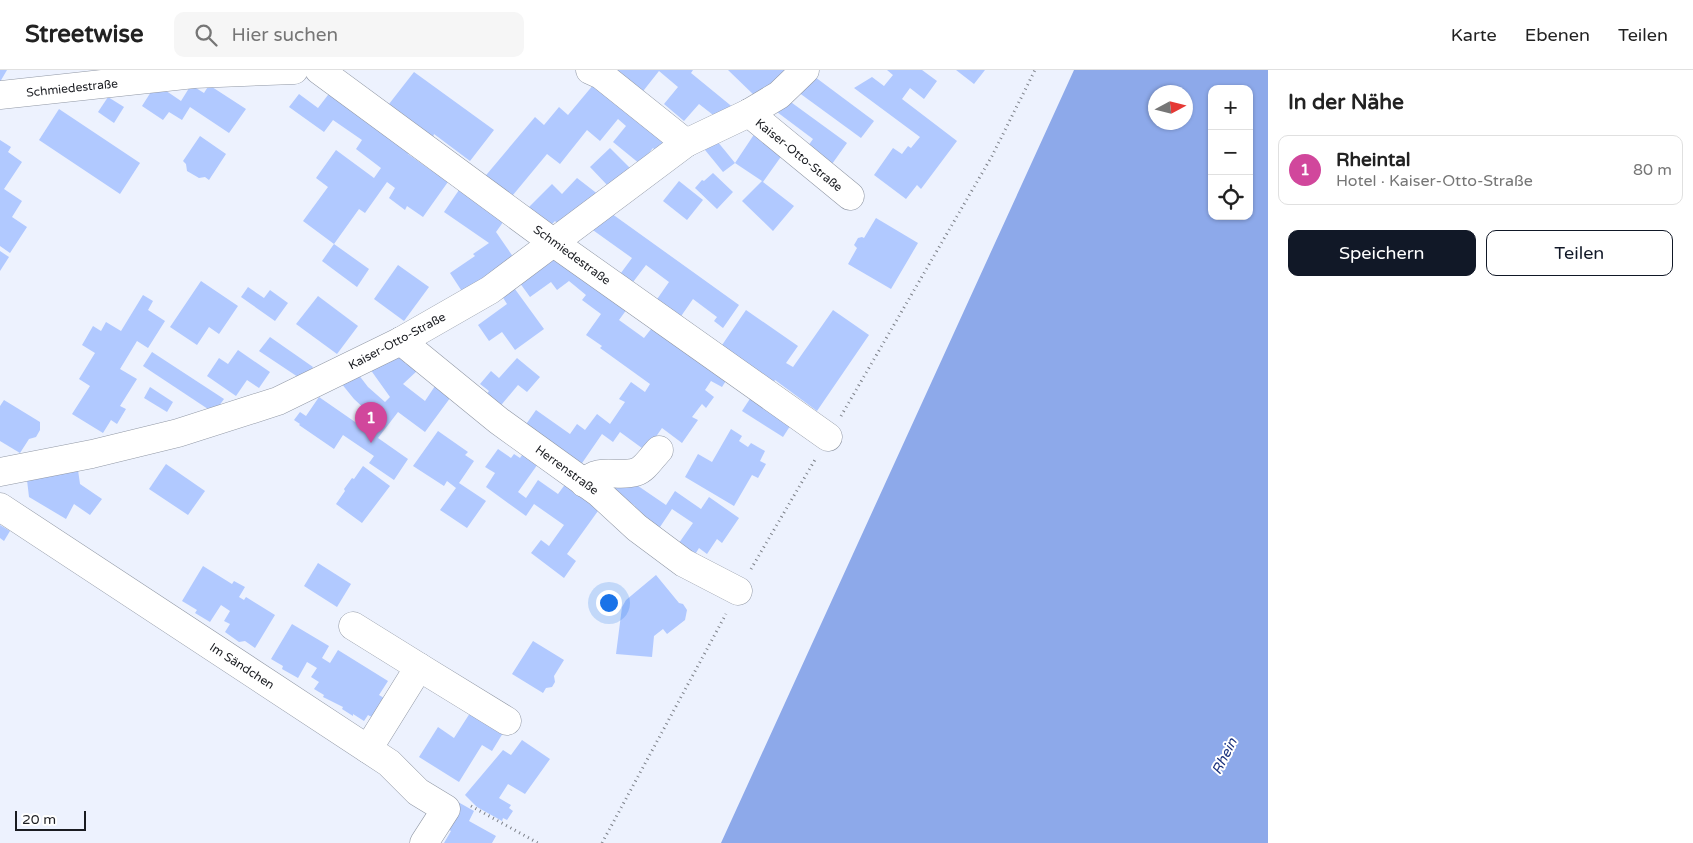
<!DOCTYPE html>
<html lang="de">
<head>
<meta charset="utf-8">
<style>
	:root { --surface:#fff; --page:#f6f6f6; --text:#222; --muted:#767676; --line:#e0e0e0; --accent:#111827 }
	body { margin:0; font-family:"Varela Round",sans-serif; background:var(--page); color:var(--text) }
	.controls { position:absolute; right:15px; top:15px; display:grid; overflow:hidden; border-radius:10px; box-shadow:0 1px 4px #0004 }
	.controls button { width:45px; height:45px; display:grid; place-items:center; padding:0; border:0; border-bottom:1px solid var(--line); background:var(--surface); color:var(--text); font:25px sans-serif }
	.compass { position:absolute; left:1148px; top:15px; width:45px; height:45px; border-radius:50%; background:var(--surface); box-shadow:0 1px 4px #0004; rotate:83deg }
	.scale { position:absolute; left:15px; bottom:12px; width:71px; box-sizing:border-box; padding-left:5px; border:2px solid #1a1c21; border-top:0; font-size:14px; line-height:18px; white-space:nowrap; color:#1a1c21; -webkit-text-stroke:4px #fff; paint-order:stroke }
	.you { position:absolute; left:608px; top:532px; width:18px; height:18px; margin:-12px; border:4px solid #fff; border-radius:50%; background:#1a73e8; box-shadow:0 0 0 8px #1a73e833 }
	.badge { display:grid; place-items:center; width:32px; height:32px; border-radius:50%; background:var(--accent); color:#fff; font-size:16px; font-weight:700 }
	.pin { position:absolute; translate:-50% -41px; filter:drop-shadow(0 1px 2px #0008) }
	.pin::after { content:''; position:absolute; top:26px; width:18px; height:15px; background:inherit; clip-path:polygon(0 0,100% 0,50% 100%) }
	.list { margin:0; padding:0; list-style:none }
	h2 { display:flex; justify-content:space-between; align-items:center; height:65px; margin:0; padding:0 20px; font-size:21px }
	h2 small { font-size:16px; font-weight:400; color:var(--muted) }
	.list li { display:grid; grid-template-columns:32px 1fr auto; gap:15px; align-items:center; box-sizing:border-box; height:70px; margin:0 10px 10px; padding:0 10px; border:1px solid var(--line); border-radius:10px }
	.list b { display:block; font-size:19px; white-space:nowrap }
	.list p { margin:0; font-size:16px; white-space:nowrap; color:var(--muted) }
	.list em { font-size:16px; font-style:normal; color:var(--muted) }
	.actions { display:flex; gap:10px; padding:15px 20px }
	.actions a { flex:1; padding:11px 0; border:1px solid var(--accent); border-radius:10px; text-align:center; font-size:18px; color:var(--accent) }
	.actions .main { background:var(--accent); color:#fff }
	.icon { flex:none; width:28px; height:28px; fill:none; stroke:currentColor; stroke-width:2; stroke-linecap:round; stroke-linejoin:round }
	.map { position:relative; flex:none; width:1268px; height:773px; overflow:hidden }
	header { display:flex; align-items:center; gap:30px; box-sizing:border-box; height:70px; padding:0 25px; background:var(--surface); border-bottom:1px solid var(--line) }
	header strong { font-size:24px }
	nav { display:flex; gap:28px; margin-inline-start:auto; font-size:18px }
	.search { width:350px; height:45px; background:var(--page); display:flex; align-items:center; gap:12px; box-sizing:border-box; padding:0 18px; border-radius:10px; color:var(--muted); font-size:19px }
	main { display:flex }
	aside { flex:1; background:var(--surface) }
	.map>svg:first-child { display:block }
	.water { fill:#8da9ea; fill-rule:evenodd }
	.building { fill:#b1c9ff }
	.lines { fill:none; stroke-linecap:round; stroke-linejoin:round }
	.minor-casing { stroke:#9198a5; stroke-width:29 }
	.path { stroke:#7d8189; stroke-width:3; stroke-dasharray:1 4; stroke-linecap:butt }
	.minor { stroke:#fff; stroke-width:28 }
	.labels { text-anchor:middle; stroke-width:4; stroke-linejoin:round; paint-order:stroke }
	.street-label { font-size:12px; fill:#1a1c21; stroke:#fff }
	.water-label { font-size:14px; font-style:italic; fill:#1c347f; stroke:#fff }
</style>
</head>
<body>
<header>
<strong>Streetwise</strong>
<div class="search"><svg class="icon" aria-label="search" viewBox="0 0 24 24"><circle cx="10" cy="10" r="6"/><path d="M15 15l6 6"/></svg>Hier suchen</div>
<nav><a>Karte</a><a>Ebenen</a><a>Teilen</a></nav>
</header>
<main>
<div class="map">
<svg width="1268" height="773" viewBox="0 0 1268 773">
	<rect width="100%" height="100%" fill="#edf2fe"/>
	<!-- water -->
	<path class="water" d="M1074,0h194v773h-547zM1212,19h37v127h-37zM1156,22h30v30h-30z"/>
	<!-- building -->
	<g class="building">
		<polygon points="0,0 7,0 0,12"/>
		<polygon points="609,0 693,0 691,3 735,39 717,48 699,34 684,51 664,34 678,17 659,1 640,25"/>
		<polygon points="728,0 786,0 758,29"/>
		<polygon points="887,0 922,0 937,11 924,29 910,18 902,29 957,71 921,119 917,115 906,129 874,105 893,78 902,84 908,76 911,78 920,67 854,18 872,7 884,16 893,5"/>
		<polygon points="956,0 985,0 974,14"/>
		<polygon points="414,2 494,60 470,91 434,64 433,67 389,34"/>
		<polygon points="811,4 874,51 861,68 798,22"/>
		<polygon points="599,8 669,65 656,81 653,78 640,94 613,72 626,56 618,49 600,71 587,60 560,94 547,84 508,131 482,110 535,47 544,55 559,37 568,45"/>
		<polygon points="156,14 181,31 191,15 204,23 209,15 246,39 229,63 190,37 182,50 169,42 163,50 142,36"/>
		<polygon points="331,21 411,79 408,84 432,101 435,98 450,109 423,147 407,136 405,140 389,128 395,118 387,112 365,143 359,139 334,174 303,151 328,117 316,108 336,80 374,108 381,98 356,79 362,70 333,50 324,62 289,37 299,24 318,38"/>
		<polygon points="108,27 124,37 114,53 98,42"/>
		<polygon points="788,30 847,73 832,94 808,76 813,69 773,39"/>
		<polygon points="59,39 140,93 120,124 39,70"/>
		<polygon points="755,63 785,81 763,112 794,136 773,161 742,131 762,111 735,93"/>
		<polygon points="200,66 226,84 209,110 205,107 199,108 187,101 186,94 183,91"/>
		<polygon points="713,66 735,93 723,102 701,75"/>
		<polygon points="0,70 11,77 8,82 22,92 4,119 22,131 12,147 27,157 10,183 0,176"/>
		<polygon points="610,78 631,99 609,117 590,97"/>
		<polygon points="713,103 733,122 717,139 695,118 702,110 704,111"/>
		<polygon points="577,108 599,125 563,159 555,151 546,160 523,143 552,114 562,124"/>
		<polygon points="679,111 703,130 687,150 663,131"/>
		<polygon points="461,117 506,148 496,162 516,191 465,226 450,203 475,186 473,184 489,173 444,142"/>
		<polygon points="608,141 739,235 723,258 714,251 717,247 693,229 677,252 653,235 669,212 646,195 630,216 618,207 632,188 590,158"/>
		<polygon points="876,148 918,173 891,219 848,194 857,178 854,175 858,168 862,167 864,168"/>
		<polygon points="334,174 369,199 357,217 322,191"/>
		<polygon points="556,180 630,235 619,250 644,268 655,254 729,306 722,317 711,311 705,320 714,327 706,338 702,334 692,347 698,350 682,373 662,358 646,381 620,362 613,372 602,364 578,399 522,360 536,340 570,364 577,354 585,360 597,344 610,354 625,332 619,329 631,312 645,322 650,314 600,278 602,276 586,265 601,244 582,230 586,225 569,211 557,220 551,212 530,227 517,209"/>
		<polygon points="0,181 9,187 0,201"/>
		<polygon points="398,195 429,217 404,251 374,229"/>
		<polygon points="201,211 238,236 219,264 209,257 197,275 170,257"/>
		<polygon points="512,215 544,259 515,280 502,262 489,271 478,255 507,234 500,223"/>
		<polygon points="248,217 264,228 270,220 288,233 275,251 241,227"/>
		<polygon points="143,225 153,231 148,240 165,251 148,278 137,271 120,299 137,309 120,336 126,339 117,354 111,350 103,363 72,344 90,316 79,309 95,283 82,275 93,256 101,261 106,252 121,261"/>
		<polygon points="318,226 358,256 337,284 296,254"/>
		<polygon points="746,240 798,276 786,293 793,297 833,240 869,265 817,341 775,310 772,314 720,278"/>
		<polygon points="270,267 313,297 304,311 259,281"/>
		<polygon points="238,280 270,302 259,318 247,310 236,326 207,306 219,288 228,294"/>
		<polygon points="396,280 406,294 410,290 418,300 403,314 425,331 437,313 453,324 425,362 398,342 378,368 408,389 394,410 369,393 374,386 343,365 334,379 299,355 300,354 294,350 300,342 306,346 319,327 358,354 368,342 354,329 341,313 358,304 368,317 385,332 390,327 370,299"/>
		<polygon points="152,282 224,329 214,343 143,296"/>
		<polygon points="517,288 540,307 527,322 518,315 497,340 483,328 489,321 480,314 491,301 499,308"/>
		<polygon points="150,317 173,332 167,342 144,328"/>
		<polygon points="753,324 794,350 783,367 742,341"/>
		<polygon points="4,330 40,352 40,360 36,367 29,369 20,383 0,371 0,336"/>
		<polygon points="731,359 742,366 739,371 748,377 751,373 765,381 760,391 766,394 758,408 752,405 734,436 685,407 698,384 712,392"/>
		<polygon points="438,361 468,382 465,385 474,391 459,413 486,431 467,458 440,440 456,418 447,411 444,416 413,396"/>
		<polygon points="498,379 511,388 514,384 520,388 525,381 540,391 518,422 526,428 538,410 558,424 569,409 603,434 567,484 576,491 564,508 531,483 541,470 549,476 564,455 534,434 526,446 486,417 495,403 485,397"/>
		<polygon points="166,394 205,421 188,445 149,419"/>
		<polygon points="363,396 390,416 362,453 336,434 345,421 344,419 352,408 354,409"/>
		<polygon points="78,400 80,414 102,429 90,445 74,434 66,449 29,427 27,410"/>
		<polygon points="625,407 666,435 675,421 701,439 709,427 739,448 722,473 717,469 707,484 699,478 691,491 674,480 693,453 672,439 656,463 629,445 635,436 617,424 597,417"/>
		<polygon points="0,455 10,461 4,471 0,468"/>
		<polygon points="318,493 351,514 337,537 304,516"/>
		<polygon points="203,496 232,514 234,511 245,517 239,527 244,530 246,527 275,545 255,578 245,571 239,572 225,562 230,554 224,551 230,541 221,535 210,552 195,543 197,540 182,531"/>
		<polygon points="656,505 679,533 683,534 687,540 685,550 667,564 663,559 654,566 652,587 616,584 622,537 626,530"/>
		<polygon points="292,554 329,576 322,588 330,593 338,580 388,611 379,625 389,631 377,650 368,645 364,651 353,644 353,646 342,639 343,637 323,627 324,625 314,619 319,612 311,607 317,598 307,592 298,608 282,599 283,596 271,589"/>
		<polygon points="533,571 564,590 554,606 555,612 552,617 546,618 543,623 512,604"/>
		<polygon points="470,643 503,663 492,681 482,675 459,712 419,687 438,657 454,668"/>
		<polygon points="522,670 550,689 525,724 508,714 499,728 511,735 509,738 513,741 507,750 503,748 502,751 477,737 465,725 503,680 511,685"/>
		<polygon points="458,732 474,741 469,751 496,766 492,773 444,773 451,761 444,757"/>
	</g>
	<g class="lines">
		<defs>
			<g id="minor">
				<polyline points="319,0 554,173 828,367"/>
				<polyline points="590,0 601,5 686,73"/>
				<polyline points="0,25 194,4 294,0"/>
				<polyline points="749,43 850,126"/>
				<polyline points="401,271 499,351 599,423 637,458 684,493 738,521"/>
				<polyline points="0,402 92,384 178,363 278,331 401,271 490,220 686,73 749,43 779,25 805,0"/>
				<path d="M584,413c16,-17 33,-5 52,-11 9,-3 16,-15 23,-22"/>
				<polyline points="0,437 389,693 418,722 446,739 424,773"/>
				<polyline points="353,556 419,597 368,679"/>
				<polyline points="419,597 507,651"/>
			</g>
		</defs>
		<!-- minor casing -->
		<use href="#minor" class="minor-casing"/>
		<!-- path -->
		<g class="path">
			<polyline points="841,346 992,86 1035,0"/>
			<polyline points="751,499 816,388"/>
			<polyline points="471,736 538,773"/>
			<polyline points="602,773 726,544"/>
		</g>
		<!-- minor -->
		<use href="#minor" class="minor"/>
	</g>
	<g class="labels">
		<!-- street labels -->
		<g class="street-label">
			<text transform="translate(72 18) rotate(-6)" y="4">Schmiedestraße</text>
			<text transform="translate(799 85) rotate(39)" y="4">Kaiser-Otto-Straße</text>
			<text transform="translate(572 185) rotate(36)" y="4">Schmiedestraße</text>
			<text transform="translate(397 271) rotate(-28)" y="4">Kaiser-Otto-Straße</text>
			<text transform="translate(567 400) rotate(36)" y="4">Herrenstraße</text>
			<text transform="translate(242 596) rotate(33)" y="4">Im Sändchen</text>
		</g>
		<!-- water labels -->
		<g class="water-label">
			<text transform="translate(1224 686) rotate(-63)" y="5">Rhein</text>
		</g>
	</g>
</svg>
<div class="controls">
<button>+</button>
<button>−</button>
<button><svg class="icon" aria-label="locate" viewBox="0 0 24 24"><circle cx="12" cy="12" r="6"/><path d="M12 2v4M12 18v4M2 12h4M18 12h4"/></svg></button>
</div>
<svg class="compass" viewBox="-18 -18 36 36"><path d="M0-13l5 13h-10z" fill="#e53935"/><path d="M0 13l5-13h-10z" fill="#767676"/></svg>
<div class="scale">20 m</div>
<div class="you"></div>
<div class="pin badge" style="left:371px;top:373px;background:#d1479c">1</div>
</div>
<aside>
<h2>In der Nähe<small></small></h2>
<ul class="list">
<li><span class="badge" style="background:#d1479c">1</span><div><b>Rheintal</b><p>Hotel · Kaiser-Otto-Straße</p></div><em>80 m</em></li>
</ul>
<div class="actions"><a class="main">Speichern</a><a>Teilen</a></div>
</aside>
</main>
</body>
</html>
